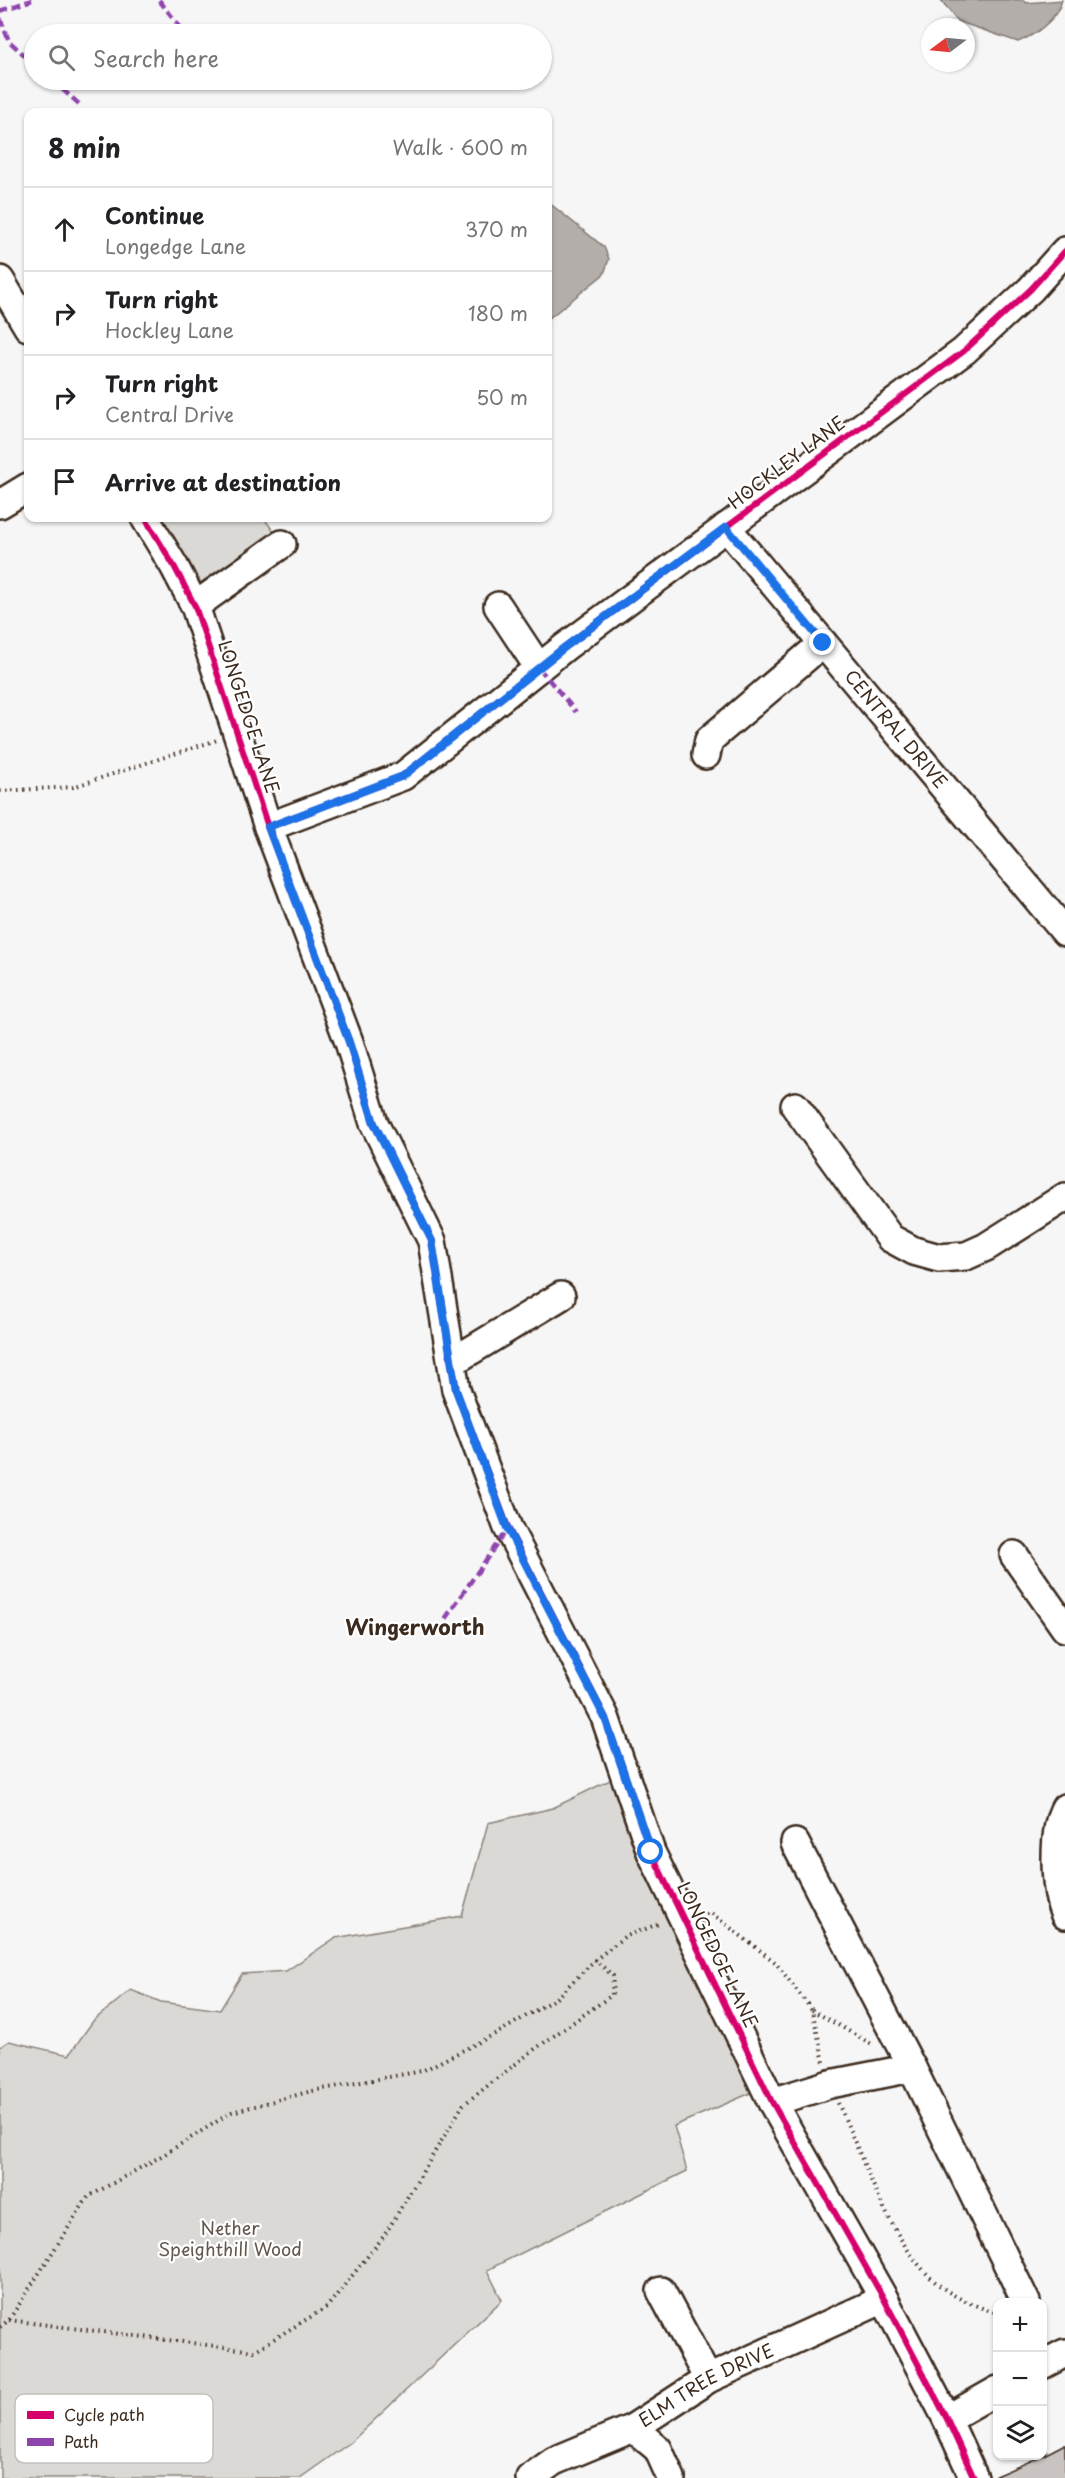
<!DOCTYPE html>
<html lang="en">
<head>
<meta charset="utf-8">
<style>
	:root { --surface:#fff; --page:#f6f6f6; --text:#202124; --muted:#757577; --line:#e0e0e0 }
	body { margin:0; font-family:"Playpen Sans",sans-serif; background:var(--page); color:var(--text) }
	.controls { position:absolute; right:18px; bottom:18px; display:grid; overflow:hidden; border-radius:12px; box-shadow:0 2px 4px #0004 }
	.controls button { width:54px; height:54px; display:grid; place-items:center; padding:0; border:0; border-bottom:2px solid var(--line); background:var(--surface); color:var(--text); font:30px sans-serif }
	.compass { position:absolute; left:921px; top:18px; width:54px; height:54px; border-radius:50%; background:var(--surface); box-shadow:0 2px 4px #0004; rotate:254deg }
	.stop { position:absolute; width:18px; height:18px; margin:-14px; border:4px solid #1a73e8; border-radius:50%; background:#fff }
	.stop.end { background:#1a73e8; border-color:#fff; box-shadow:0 2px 6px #0008 }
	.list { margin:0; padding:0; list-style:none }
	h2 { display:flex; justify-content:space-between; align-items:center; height:78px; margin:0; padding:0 24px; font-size:26px }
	h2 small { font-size:20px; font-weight:400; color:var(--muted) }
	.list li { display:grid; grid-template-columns:39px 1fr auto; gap:18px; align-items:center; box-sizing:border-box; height:84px; padding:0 24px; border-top:2px solid var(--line) }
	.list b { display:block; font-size:22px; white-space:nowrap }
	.list p { margin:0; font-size:20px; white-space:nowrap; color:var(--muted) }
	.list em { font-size:20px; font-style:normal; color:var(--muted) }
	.icon { flex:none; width:33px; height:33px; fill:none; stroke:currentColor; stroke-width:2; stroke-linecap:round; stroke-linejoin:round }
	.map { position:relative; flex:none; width:1065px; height:2478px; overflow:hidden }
	.search { position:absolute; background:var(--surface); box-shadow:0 2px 4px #0004; left:24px; top:24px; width:528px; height:66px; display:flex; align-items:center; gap:15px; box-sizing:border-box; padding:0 21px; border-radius:33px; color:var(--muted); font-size:22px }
	.panel { position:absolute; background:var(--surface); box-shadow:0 2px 4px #0004; left:24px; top:108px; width:528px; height:414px; border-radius:12px }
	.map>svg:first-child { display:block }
	.green { fill:#dbd9d6; stroke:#8b827a; stroke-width:1.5 }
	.water { fill:#b4aeaa; stroke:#847972; stroke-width:1.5 }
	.building { fill:#c9c3c1; stroke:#3b2a1e; stroke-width:1.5 }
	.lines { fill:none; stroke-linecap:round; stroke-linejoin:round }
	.minor-casing { stroke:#3b2a1e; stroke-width:32 }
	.path { stroke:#3b2a1e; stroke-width:4; stroke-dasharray:1.5 4.5; stroke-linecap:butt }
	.minor { stroke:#fff; stroke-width:27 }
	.quiet { stroke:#8e44ad; stroke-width:4.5; stroke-dasharray:9 4.5; stroke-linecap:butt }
	.cycleway-casing { stroke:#fff; stroke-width:10 }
	.cycleway { stroke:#d6006c; stroke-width:6 }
	.route { stroke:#1a73e8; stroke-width:8 }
	.labels { text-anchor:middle; stroke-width:4.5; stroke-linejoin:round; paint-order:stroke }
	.street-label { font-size:18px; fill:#3b2a1e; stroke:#fff }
	.park-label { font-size:18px; fill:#63564c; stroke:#fff }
	.quarter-label { font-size:21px; font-weight:bold; fill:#3b2a1e; stroke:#fff }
	.key { fill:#fff; stroke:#c4bfbc; stroke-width:1.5 }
	.key-label { font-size:16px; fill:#3b2a1e }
</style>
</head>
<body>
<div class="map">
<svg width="1065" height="2478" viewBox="0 0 1065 2478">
	<rect width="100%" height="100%" fill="#f7f6f6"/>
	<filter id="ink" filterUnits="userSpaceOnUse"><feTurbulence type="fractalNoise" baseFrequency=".0167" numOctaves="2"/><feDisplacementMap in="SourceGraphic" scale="12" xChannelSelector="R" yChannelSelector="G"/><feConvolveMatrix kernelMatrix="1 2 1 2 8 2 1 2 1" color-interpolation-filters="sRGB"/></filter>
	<g filter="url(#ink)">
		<!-- green -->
		<g class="green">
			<polygon points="160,518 264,518 274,532 194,587"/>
			<polygon points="614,1778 638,1858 753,2092 674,2126 687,2171 487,2270 502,2300 351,2442 300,2478 0,2478 0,2047 9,2041 69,2055 93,2021 131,1990 161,2002 220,2010 242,1974 286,1971 335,1938 462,1916 488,1823 553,1808"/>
		</g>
		<!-- water -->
		<g class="water">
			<path d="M941,0h82l3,3 36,-3c-5,19 -26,35 -44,42l-61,-21z"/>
			<polygon points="548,202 604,247 609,259 604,274 548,319"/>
		</g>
		<!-- building -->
		<polygon class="building" points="1065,2444 1065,2478 991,2478 1042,2456"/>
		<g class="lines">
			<defs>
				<g id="minor">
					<polyline points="0,280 28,327"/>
					<polyline points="0,504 28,487"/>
					<polyline points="145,518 174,566 195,606 268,827 349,1042 374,1123 432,1241 456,1390 508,1528 605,1717 651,1852 772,2102 884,2299 947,2419 974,2478"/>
					<path id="s1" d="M726,527l339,405"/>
					<polyline points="195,606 282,544"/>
					<polyline points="498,606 539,668"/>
					<polyline points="706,755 709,740 823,643"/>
					<polyline points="268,827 403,776 565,647 964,351 1031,289 1065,251"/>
					<polyline points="795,1106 890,1238 914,1251 939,1258 966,1256 986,1247 1065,1197"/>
					<polyline points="452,1362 561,1296"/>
					<polyline points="1014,1555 1065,1628"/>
					<path d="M1065,1808c-13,23 -11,83 0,107"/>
					<polyline points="795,1843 912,2068 1026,2302"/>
					<polyline points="772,2102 830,2084 912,2068"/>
					<polyline points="661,2291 708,2379"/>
					<polyline points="1042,2365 1065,2353"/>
					<polyline points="947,2419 998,2390"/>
					<polyline points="633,2428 658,2449 671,2478"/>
					<path id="s2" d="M530,2478l24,-17 79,-33 75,-49 176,-80"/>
				</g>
			</defs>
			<!-- minor casing -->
			<use href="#minor" class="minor-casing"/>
			<!-- path -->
			<g class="path">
				<polyline points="0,791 73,787 217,740"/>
				<polyline points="706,1914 711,1913 775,1962 812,2010 824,2062"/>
				<polyline points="812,2010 873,2045"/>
				<path d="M838,2103c24,53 51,134 92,174 18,18 43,29 68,36"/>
				<polyline points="9,2320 254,2351 327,2307 384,2236 463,2105 535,2049 612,1995 613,1976 595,1960"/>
				<polyline points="0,2327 9,2320 88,2197 165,2154 232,2112 312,2091 422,2071 503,2030 556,1998 595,1960 624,1937 661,1923"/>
			</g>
			<!-- minor -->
			<use href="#minor" class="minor"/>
			<!-- quiet -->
			<g class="quiet">
				<polyline points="159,0 184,32"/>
				<polyline points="0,11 32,0"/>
				<polyline points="0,18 9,41 34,64"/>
				<polyline points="52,80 79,104"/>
				<polyline points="539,668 576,712"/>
				<polyline points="445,1619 508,1528"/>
			</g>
			<defs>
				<g id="cycleway">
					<polyline points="145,518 174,566 195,606 268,827 349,1042 374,1123 432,1241 456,1390 508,1528 605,1717 651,1852 772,2102 884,2299 947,2419 974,2478"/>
					<polyline points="268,827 403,776 565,647 964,351 1031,289 1065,251"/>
				</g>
			</defs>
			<!-- cycleway casing -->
			<use href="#cycleway" class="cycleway-casing"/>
			<!-- cycleway -->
			<use href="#cycleway" class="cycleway"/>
		</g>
	</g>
	<g class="lines" filter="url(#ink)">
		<!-- route -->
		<polyline class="route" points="651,1852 605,1718 507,1528 487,1474 456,1390 432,1241 374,1123 349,1042 268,827 403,776 565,647 726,527 823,643"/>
	</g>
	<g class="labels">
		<!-- street labels -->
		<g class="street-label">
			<text transform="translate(787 463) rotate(-37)" y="6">HOCKLEY LANE</text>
			<text transform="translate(248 717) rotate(72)" y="6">LONGEDGE LANE</text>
			<text dy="6" stroke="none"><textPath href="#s1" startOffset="264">CENTRAL DRIVE</textPath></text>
			<text transform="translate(717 1955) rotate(64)" y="6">LONGEDGE LANE</text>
			<text dy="6" stroke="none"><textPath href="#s2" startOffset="200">ELM TREE DRIVE</textPath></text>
		</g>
		<!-- park labels -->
		<g class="park-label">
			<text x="230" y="2235">Nether<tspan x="230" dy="21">Speighthill Wood</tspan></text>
		</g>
		<!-- quarter labels -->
		<g class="quarter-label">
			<text x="415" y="1635">Wingerworth</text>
		</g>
	</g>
	<!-- legend -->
	<rect x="15" y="2394" width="198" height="69" rx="9" class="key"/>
	<rect x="27" y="2411" width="27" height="8" fill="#d6006c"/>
	<rect x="27" y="2438" width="27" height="8" fill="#8e44ad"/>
	<g class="key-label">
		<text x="64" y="2421">Cycle path</text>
		<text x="64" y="2448">Path</text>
	</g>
</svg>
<div class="controls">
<button>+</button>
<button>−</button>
<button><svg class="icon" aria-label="layers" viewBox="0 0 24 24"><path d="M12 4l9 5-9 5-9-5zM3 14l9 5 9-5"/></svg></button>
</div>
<svg class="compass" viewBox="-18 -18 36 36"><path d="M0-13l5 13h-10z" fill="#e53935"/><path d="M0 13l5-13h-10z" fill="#757577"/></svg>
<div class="stop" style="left:651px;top:1852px"></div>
<div class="stop end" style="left:823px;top:643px"></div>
<div class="search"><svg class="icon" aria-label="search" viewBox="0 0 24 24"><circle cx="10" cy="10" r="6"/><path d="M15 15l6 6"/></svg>Search here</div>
<section class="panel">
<h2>8 min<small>Walk · 600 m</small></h2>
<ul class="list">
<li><svg class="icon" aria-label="ahead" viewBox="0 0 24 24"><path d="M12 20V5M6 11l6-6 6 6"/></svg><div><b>Continue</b><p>Longedge Lane</p></div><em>370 m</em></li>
<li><svg class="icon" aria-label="right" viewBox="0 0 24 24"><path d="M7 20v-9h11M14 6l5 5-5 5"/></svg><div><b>Turn right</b><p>Hockley Lane</p></div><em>180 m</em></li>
<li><svg class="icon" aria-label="right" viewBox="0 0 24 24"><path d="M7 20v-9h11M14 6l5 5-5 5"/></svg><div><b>Turn right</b><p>Central Drive</p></div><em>50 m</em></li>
<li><svg class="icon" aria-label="arrive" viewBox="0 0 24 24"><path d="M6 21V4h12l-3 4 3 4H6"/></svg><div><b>Arrive at destination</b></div></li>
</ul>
</section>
</div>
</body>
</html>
